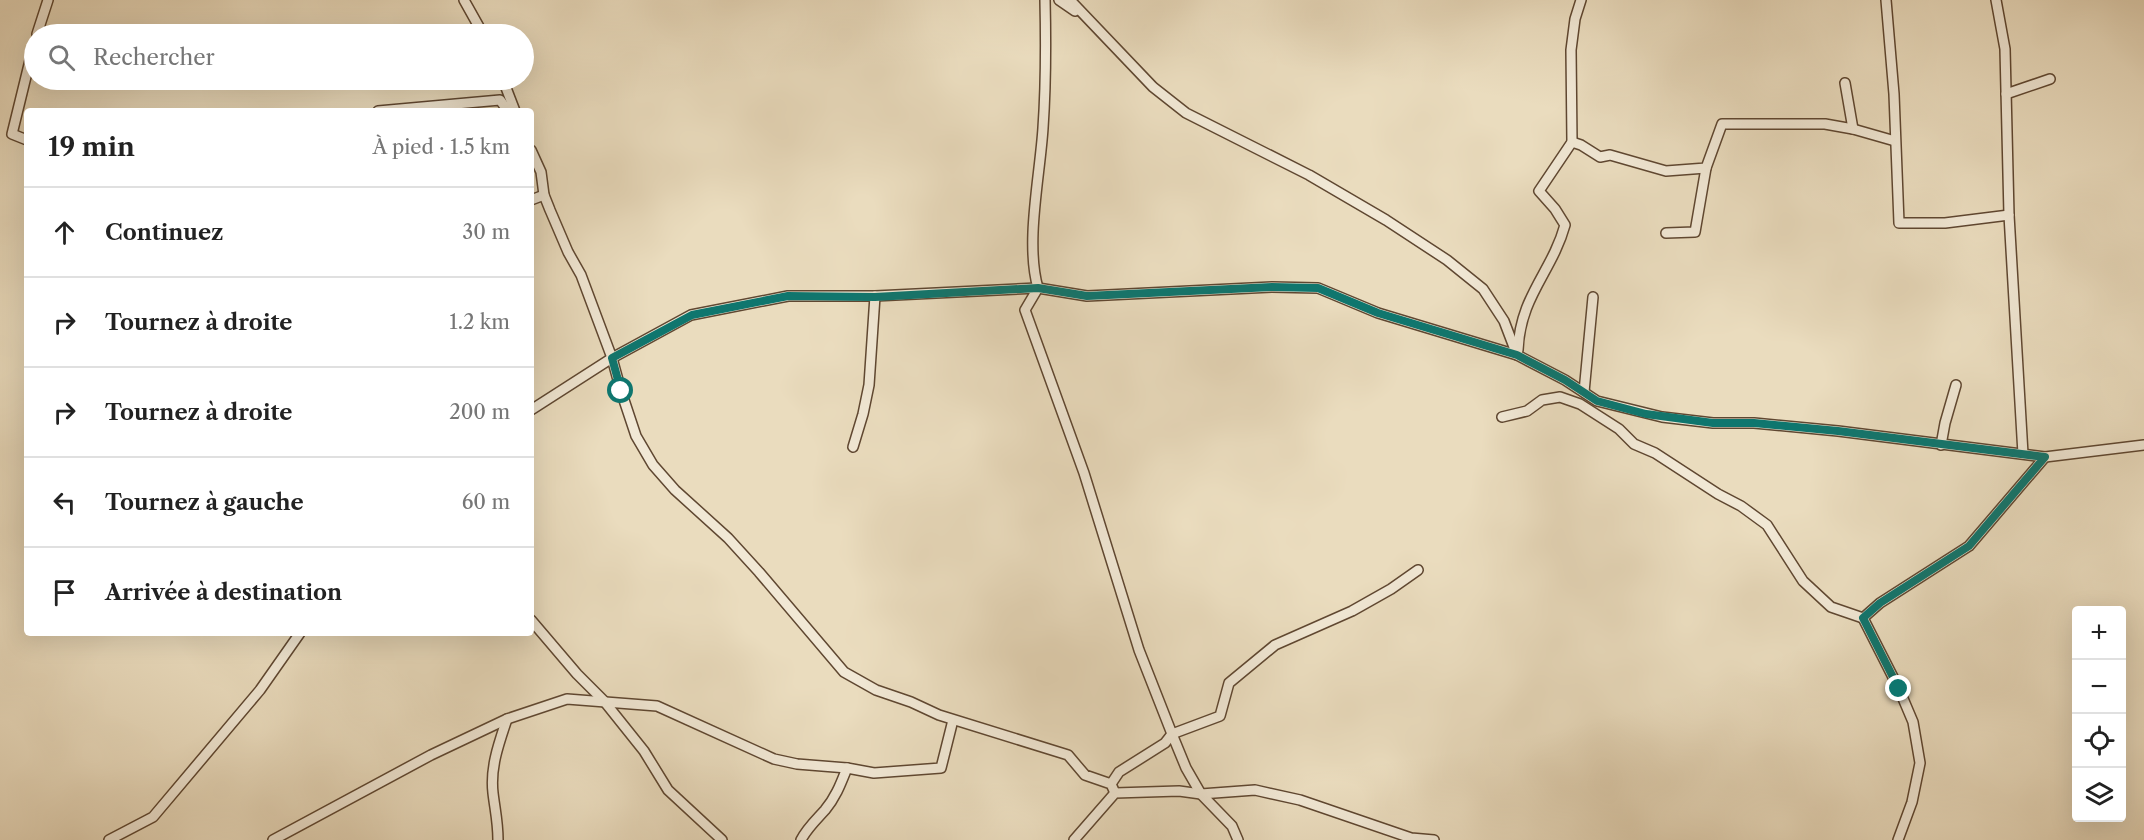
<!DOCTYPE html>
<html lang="fr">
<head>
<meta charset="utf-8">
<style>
	:root { --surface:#fff; --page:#f6f6f6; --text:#222; --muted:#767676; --line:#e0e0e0 }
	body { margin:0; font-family:"Libre Caslon Text",serif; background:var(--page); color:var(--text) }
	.controls { position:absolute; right:18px; bottom:18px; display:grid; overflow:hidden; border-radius:6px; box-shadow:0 6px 24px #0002 }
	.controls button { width:54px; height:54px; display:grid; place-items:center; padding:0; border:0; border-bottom:2px solid var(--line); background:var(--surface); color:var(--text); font:30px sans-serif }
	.stop { position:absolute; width:18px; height:18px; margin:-14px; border:4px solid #0f766e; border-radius:50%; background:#fff }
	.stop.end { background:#0f766e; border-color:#fff; box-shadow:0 2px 6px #0008 }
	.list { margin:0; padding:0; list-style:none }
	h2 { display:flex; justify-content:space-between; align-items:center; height:78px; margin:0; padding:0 24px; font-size:26px }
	h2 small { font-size:20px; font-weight:400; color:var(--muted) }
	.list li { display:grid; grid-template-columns:39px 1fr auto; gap:18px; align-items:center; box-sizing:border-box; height:90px; padding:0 24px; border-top:2px solid var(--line) }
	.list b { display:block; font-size:22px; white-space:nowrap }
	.list em { font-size:20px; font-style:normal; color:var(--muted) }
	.icon { flex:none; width:33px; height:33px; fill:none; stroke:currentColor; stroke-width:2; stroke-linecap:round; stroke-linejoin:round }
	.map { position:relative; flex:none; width:2144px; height:840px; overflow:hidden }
	.search { position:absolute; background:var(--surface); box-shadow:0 6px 24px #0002; left:24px; top:24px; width:510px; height:66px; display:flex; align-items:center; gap:15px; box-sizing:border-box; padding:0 21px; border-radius:33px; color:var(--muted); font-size:22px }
	.panel { position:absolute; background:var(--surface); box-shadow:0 6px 24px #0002; left:24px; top:108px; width:510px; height:528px; border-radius:6px }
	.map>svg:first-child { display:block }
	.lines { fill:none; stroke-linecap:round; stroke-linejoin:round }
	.minor-casing { stroke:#5f4731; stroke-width:12 }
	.minor { stroke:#f1e8d5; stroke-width:9 }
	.route { stroke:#0f766e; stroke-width:8 }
</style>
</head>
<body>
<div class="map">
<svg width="2144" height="840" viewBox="0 0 2144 840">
	<rect width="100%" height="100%" fill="#eadcbe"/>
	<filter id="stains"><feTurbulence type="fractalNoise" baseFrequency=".00333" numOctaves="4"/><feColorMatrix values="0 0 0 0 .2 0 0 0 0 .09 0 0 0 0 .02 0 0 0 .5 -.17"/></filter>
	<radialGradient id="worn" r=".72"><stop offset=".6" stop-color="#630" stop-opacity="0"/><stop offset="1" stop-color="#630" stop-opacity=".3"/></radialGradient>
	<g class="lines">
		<defs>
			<g id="minor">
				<polyline points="464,0 483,34"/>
				<path d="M1045,0c1,43 1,85 -2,128 -3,48 -18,115 -5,160l-13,22 59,163 55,177 33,84 14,34 15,26 31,32 6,14"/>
				<polyline points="1059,0 1075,11"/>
				<polyline points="1070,0 1153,87 1186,113 1309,175 1386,220 1447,260 1483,289 1504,321 1517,355"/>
				<polyline points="1886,0 1894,94 1899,223 1945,223 2009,215"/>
				<polyline points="1996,0 2005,49 2009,215 2023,454"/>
				<polyline points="37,34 48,0"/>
				<polyline points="503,80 515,111"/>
				<polyline points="1845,83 1853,129"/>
				<polyline points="2006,94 2050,79"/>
				<polyline points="378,111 500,100 508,111"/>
				<polyline points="27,140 12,134 34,44"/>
				<polyline points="1572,142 1581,145 1600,157 1610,155 1666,171 1706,168 1722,124 1825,124 1853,129 1895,141"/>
				<polyline points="531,150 541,172 544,195 550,210 568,252 581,275 612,358 621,391 636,436 653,465 675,490 728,538 759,572 844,672 876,690 911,702 939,715 1068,755 1085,775 1111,784 1115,793"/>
				<polyline points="531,200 544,195"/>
				<polyline points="1666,233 1695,232 1706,168"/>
				<path d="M1518,350c2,-54 34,-78 47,-125l-10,-16 -16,-18 33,-49 -1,-92 4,-31 6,-19"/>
				<polyline points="1584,392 1593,297"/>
				<polyline points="531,410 612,358 691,315 788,296 875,296 1038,288 1087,296 1272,287 1318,288 1378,313 1517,355 1565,380 1597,401 1662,417 1713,423 1754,423 1838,431 2045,457 2144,445"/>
				<polyline points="1502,417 1527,411 1542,400 1560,397 1580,404 1619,429 1634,444 1655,453 1718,494 1741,506 1767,525 1803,581 1831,607 1863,618"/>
				<polyline points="1941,445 1945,423 1956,385"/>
				<polyline points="853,447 863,414 869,385 875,296"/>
				<polyline points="531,620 577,674 604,701 644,751 668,790 722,840"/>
				<polyline points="1111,784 1119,772 1165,743 1172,734 1220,716 1229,683 1275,645 1352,611 1391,589 1418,570"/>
				<polyline points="109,840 153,817 260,690 300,633"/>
				<polyline points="273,840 431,755 507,719 567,699 657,706 774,759 797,764 847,768 874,773 941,768 953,720"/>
				<path d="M498,840c0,-18 -3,-30 -5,-47 -3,-26 6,-50 14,-74"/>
				<path d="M801,840c6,-12 15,-20 24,-30 11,-13 16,-27 22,-42"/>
				<polyline points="1074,840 1115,793 1179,791 1201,794 1255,790 1300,800 1411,838 1434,840"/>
				<polyline points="1898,840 1912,802 1920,763 1913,722 1899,689 1863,618 1880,603 1969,546 2045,457"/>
			</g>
		</defs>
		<!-- minor casing -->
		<use href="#minor" class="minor-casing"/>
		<!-- minor -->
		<use href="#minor" class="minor"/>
	</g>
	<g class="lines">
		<!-- route -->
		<polyline class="route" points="621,391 612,358 692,315 788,296 875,297 1038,288 1087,296 1272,287 1318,288 1378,313 1517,355 1565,380 1597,401 1646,414 1713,423 1754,423 1838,431 2045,457 1969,546 1880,603 1863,618 1899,689"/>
	</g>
	<rect width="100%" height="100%" filter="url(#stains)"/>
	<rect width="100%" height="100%" fill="url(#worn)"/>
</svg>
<div class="controls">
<button>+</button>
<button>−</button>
<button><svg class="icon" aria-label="locate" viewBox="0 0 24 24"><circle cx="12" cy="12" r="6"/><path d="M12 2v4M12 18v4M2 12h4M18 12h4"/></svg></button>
<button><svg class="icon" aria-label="layers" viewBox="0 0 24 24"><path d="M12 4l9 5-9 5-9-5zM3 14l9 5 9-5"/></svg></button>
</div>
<div class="stop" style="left:621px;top:391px"></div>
<div class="stop end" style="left:1899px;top:689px"></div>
<div class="search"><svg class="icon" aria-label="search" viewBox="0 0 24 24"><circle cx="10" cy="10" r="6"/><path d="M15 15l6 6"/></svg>Rechercher</div>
<section class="panel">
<h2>19 min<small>À pied · 1.5 km</small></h2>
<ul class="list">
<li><svg class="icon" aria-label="ahead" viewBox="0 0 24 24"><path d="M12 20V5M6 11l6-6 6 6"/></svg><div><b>Continuez</b></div><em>30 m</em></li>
<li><svg class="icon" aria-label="right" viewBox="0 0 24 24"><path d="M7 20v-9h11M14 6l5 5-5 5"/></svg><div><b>Tournez à droite</b></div><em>1.2 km</em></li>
<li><svg class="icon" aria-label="right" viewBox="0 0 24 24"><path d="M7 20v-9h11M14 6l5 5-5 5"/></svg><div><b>Tournez à droite</b></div><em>200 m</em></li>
<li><svg class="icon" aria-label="left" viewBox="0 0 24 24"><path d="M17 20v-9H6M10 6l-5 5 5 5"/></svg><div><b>Tournez à gauche</b></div><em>60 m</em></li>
<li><svg class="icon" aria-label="arrive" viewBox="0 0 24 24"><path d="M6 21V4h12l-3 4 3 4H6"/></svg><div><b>Arrivée à destination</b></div></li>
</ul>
</section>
</div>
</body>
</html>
